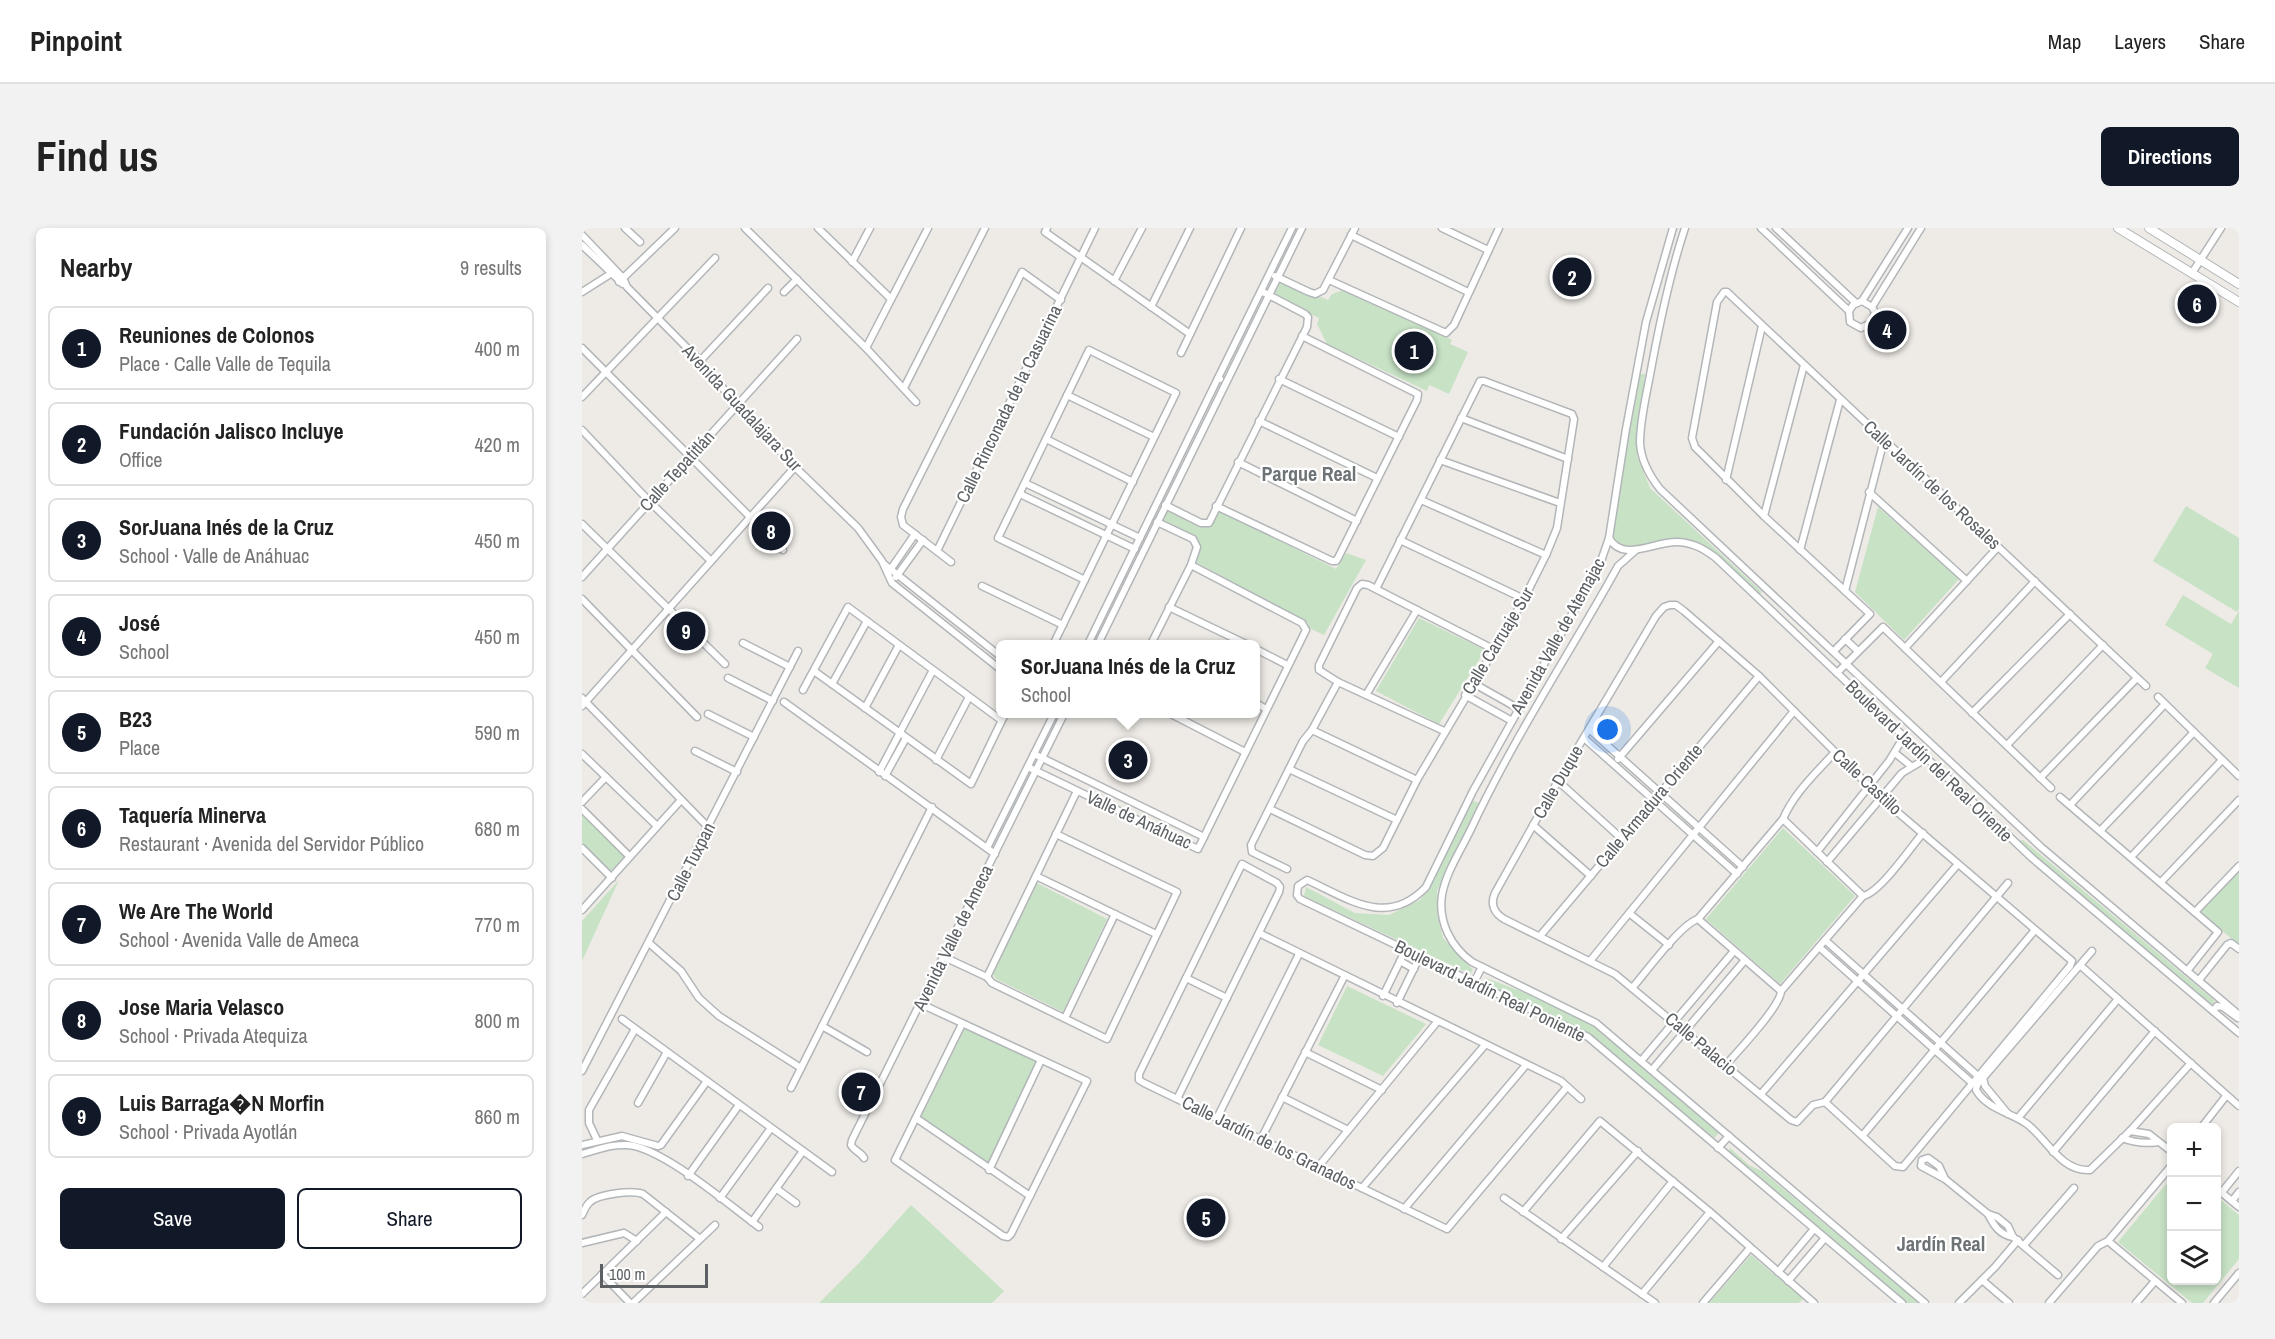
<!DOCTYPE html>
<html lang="en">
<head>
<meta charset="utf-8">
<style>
	:root { --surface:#fff; --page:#f2f2f2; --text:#222; --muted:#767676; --line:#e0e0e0; --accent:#111827 }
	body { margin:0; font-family:"Archivo Narrow",sans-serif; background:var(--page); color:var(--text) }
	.controls { position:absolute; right:18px; bottom:18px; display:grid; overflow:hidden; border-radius:9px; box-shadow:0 3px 9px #0003 }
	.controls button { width:54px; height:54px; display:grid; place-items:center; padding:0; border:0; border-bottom:2px solid var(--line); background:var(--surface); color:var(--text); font:30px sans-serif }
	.scale { position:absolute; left:18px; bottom:15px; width:108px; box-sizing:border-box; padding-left:6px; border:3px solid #5d6164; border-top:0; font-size:16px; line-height:21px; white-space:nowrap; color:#5d6164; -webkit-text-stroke:4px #fff; paint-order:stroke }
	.you { position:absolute; left:1026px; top:502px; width:21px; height:21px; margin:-15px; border:4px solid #fff; border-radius:50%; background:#1a73e8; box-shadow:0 0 0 9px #1a73e833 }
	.badge { display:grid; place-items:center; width:39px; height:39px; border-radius:50%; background:var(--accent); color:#fff; font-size:20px; font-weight:700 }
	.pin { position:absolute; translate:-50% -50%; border:3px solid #fff; box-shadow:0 2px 6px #0006 }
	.popup { position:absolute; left:414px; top:412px; width:264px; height:78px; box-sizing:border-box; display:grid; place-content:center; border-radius:9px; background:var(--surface); filter:drop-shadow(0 2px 4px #0005); font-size:20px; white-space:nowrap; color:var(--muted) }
	.popup b { font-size:22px; color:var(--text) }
	.popup::after { content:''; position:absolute; left:50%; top:100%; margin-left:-12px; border:12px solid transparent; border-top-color:var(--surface) }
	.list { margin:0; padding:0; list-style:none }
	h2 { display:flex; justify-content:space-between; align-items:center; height:78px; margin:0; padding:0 24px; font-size:26px }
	h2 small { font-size:20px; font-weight:400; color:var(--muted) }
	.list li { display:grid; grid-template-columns:39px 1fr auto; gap:18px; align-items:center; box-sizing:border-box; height:84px; margin:0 12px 12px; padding:0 12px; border:2px solid var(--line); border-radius:9px }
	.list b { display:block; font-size:22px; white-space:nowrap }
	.list p { margin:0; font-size:20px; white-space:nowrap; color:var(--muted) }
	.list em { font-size:20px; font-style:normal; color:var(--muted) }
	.actions { display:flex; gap:12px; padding:18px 24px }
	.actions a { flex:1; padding:14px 0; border:2px solid var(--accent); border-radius:9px; text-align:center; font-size:21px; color:var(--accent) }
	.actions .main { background:var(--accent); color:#fff }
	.icon { flex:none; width:33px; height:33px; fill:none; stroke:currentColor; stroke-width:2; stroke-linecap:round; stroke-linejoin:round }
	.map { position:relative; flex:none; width:1657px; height:1075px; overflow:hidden; border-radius:9px }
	header { display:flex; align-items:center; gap:36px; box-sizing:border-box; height:84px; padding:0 30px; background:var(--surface); border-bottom:2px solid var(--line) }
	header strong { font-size:28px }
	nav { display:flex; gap:33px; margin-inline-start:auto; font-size:21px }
	.intro { display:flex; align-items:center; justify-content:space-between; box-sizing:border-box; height:144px; padding:0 36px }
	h1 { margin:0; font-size:42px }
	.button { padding:15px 27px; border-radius:9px; background:var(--accent); color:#fff; font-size:21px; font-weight:700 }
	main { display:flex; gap:36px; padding:0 36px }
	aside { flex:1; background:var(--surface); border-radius:9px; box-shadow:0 3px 9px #0003 }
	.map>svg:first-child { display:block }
	.green { fill:#c7e2c5 }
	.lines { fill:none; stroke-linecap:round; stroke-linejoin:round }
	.minor-casing { stroke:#b3b6b9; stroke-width:9 }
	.tertiary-casing { stroke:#b3b6b9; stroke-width:10 }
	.minor { stroke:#fff; stroke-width:6 }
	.tertiary { stroke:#fff; stroke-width:8 }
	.labels { text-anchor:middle; stroke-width:4.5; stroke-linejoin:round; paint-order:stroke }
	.street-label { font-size:18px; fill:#5d6164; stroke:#fff }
	.neighbourhood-label { font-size:20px; font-weight:bold; fill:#6e7376; stroke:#fff }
</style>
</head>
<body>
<header>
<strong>Pinpoint</strong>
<nav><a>Map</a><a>Layers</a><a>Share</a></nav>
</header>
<div class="intro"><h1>Find us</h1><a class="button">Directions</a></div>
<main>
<aside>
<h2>Nearby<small>9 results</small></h2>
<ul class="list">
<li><span class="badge">1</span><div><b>Reuniones de Colonos</b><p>Place · Calle Valle de Tequila</p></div><em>400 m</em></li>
<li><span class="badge">2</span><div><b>Fundación Jalisco Incluye</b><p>Office</p></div><em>420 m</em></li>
<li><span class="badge">3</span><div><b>SorJuana Inés de la Cruz</b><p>School · Valle de Anáhuac</p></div><em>450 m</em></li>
<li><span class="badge">4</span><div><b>José</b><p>School</p></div><em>450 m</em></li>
<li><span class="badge">5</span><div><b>B23</b><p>Place</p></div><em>590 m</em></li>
<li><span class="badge">6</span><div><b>Taquería Minerva</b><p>Restaurant · Avenida del Servidor Público</p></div><em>680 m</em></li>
<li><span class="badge">7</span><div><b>We Are The World</b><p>School · Avenida Valle de Ameca</p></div><em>770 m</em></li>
<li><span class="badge">8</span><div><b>Jose Maria Velasco</b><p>School · Privada Atequiza</p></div><em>800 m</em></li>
<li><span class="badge">9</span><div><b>Luis Barraga�N Morfin</b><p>School · Privada Ayotlán</p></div><em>860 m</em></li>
</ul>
<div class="actions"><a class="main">Save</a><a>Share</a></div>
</aside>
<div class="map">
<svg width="1657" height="1075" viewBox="0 0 1657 1075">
	<rect width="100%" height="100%" fill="#eeebe6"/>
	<!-- green -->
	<g class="green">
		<polygon points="699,52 746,72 750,66 767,60 870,112 868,116 886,124 867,166 847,157 845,163 745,116 735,96 737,90 692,68"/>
		<polygon points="1056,146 1063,146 1055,228 1068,260 1180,364 1176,369 1135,329 1106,314 1046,321 1032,318 1028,309"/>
		<polygon points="1604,278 1657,310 1657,381 1655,384 1571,333"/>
		<polygon points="1296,279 1377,351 1322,412 1273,364"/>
		<polygon points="585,281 624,298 636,282 754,341 764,325 784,332 742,407 727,400 726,395 614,334 618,320 616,313 579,293"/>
		<polygon points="1601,367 1649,396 1657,383 1657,460 1623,440 1631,426 1583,397"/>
		<polygon points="837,390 903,422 857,496 794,463"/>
		<polygon points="889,572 897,575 855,663 855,686 861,710 891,742 888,746 722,668 724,659 773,685 807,687 838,672 850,656"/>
		<polygon points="0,585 44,628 29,643 0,616"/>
		<polygon points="1201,600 1273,668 1198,756 1124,691"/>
		<polygon points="1441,612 1633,773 1630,777 1627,777 1439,617 1437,613"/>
		<polygon points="1657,643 1657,717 1618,684"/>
		<polygon points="37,652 0,733 0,693"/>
		<polygon points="455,655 525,691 481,784 414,751 411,746"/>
		<polygon points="904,750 947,766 1011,798 1137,905 1132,910 1006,806 903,756"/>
		<polygon points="765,758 844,796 801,848 736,817"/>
		<polygon points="383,800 455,834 406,935 339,889"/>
		<polygon points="1148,920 1167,937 1180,943 1337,1075 1324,1075 1145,926"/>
		<polygon points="1589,950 1590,1052 1634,1052 1635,969 1657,987 1657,1031 1621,1075 1610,1075 1536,1014"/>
		<polygon points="329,977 422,1063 410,1075 237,1075 279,1033"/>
		<polygon points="1169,1027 1221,1071 1217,1075 1127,1075"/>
	</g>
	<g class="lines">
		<defs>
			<g id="minor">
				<polyline points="43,0 58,14"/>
				<polyline points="163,0 284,120 334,174"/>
				<polyline points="236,0 309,71"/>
				<polyline points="465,0 463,4 608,106"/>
				<polyline points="860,0 906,22"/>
				<path d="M1091,0l-27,94 -20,107 -17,109 -9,26 -127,227 -47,96c-39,41 -77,12 -119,-7l-9,6 -1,9 3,4 288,138 314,266"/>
				<path d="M1103,0c-16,48 -26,98 -35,147 -4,22 -10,45 -10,68 1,18 9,32 20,46l381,358 198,168"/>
				<polyline points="1179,0 1267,83"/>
				<polyline points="1194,0 1274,75"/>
				<polyline points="0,7 41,50 45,59 118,133 155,177 213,239 276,300 300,333 310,355 418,441"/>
				<polyline points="769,7 886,64"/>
				<polyline points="0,17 41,56"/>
				<polyline points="270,34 288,0"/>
				<polyline points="1610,45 1639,0"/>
				<polyline points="693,48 727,64 733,66 741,62 773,0"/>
				<polyline points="747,52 864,105 872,97 917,0"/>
				<polyline points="532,53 560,0"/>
				<polyline points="37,54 93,0"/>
				<polyline points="0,64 30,45"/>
				<polyline points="202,64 215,51"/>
				<polyline points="1280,73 1326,0"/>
				<polyline points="569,79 608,0"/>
				<polyline points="1290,79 1280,73 1271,77 1267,83 1268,94 1279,100 1289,95 1293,84 1290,79 1339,0"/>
				<polyline points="0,120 201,322"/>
				<polyline points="284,120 346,0"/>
				<polyline points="599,125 659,0"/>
				<polyline points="118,133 186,60"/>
				<polyline points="638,151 636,150 710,0"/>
				<polyline points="697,151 817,209"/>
				<polyline points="322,160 403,0"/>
				<polyline points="485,167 572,209"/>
				<polyline points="0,169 133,30"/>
				<polyline points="879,190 986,231"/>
				<polyline points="677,193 795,250"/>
				<polyline points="0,202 68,274 129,333"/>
				<polyline points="464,211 551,254"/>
				<polyline points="858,232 978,275"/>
				<polyline points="656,234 775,293"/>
				<polyline points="1144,252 1180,98"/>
				<polyline points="443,255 558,310"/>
				<polyline points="1287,264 1385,353"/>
				<polyline points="438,266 553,321"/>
				<polyline points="839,272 964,327"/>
				<polyline points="583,277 619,295 627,295 725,99 726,89 723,86 679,63"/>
				<polyline points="634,278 750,333 754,333 756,330 835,172 836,166 720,108"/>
				<polyline points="1182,288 1222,137"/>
				<polyline points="0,296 143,436"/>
				<path d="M1027,310c14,25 45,3 69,4 16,1 26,7 38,16l316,300 207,175"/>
				<polyline points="818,312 942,371"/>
				<path d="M1054,322l-18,16 -5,9c-47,84 -101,166 -142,254 -10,21 -25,43 -29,66 -4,27 9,52 30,67l124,61 329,280"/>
				<polyline points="1218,322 1258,172"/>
				<polyline points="355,323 513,0"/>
				<polyline points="369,334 321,297 319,289 321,281 440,44 479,72"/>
				<polyline points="302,336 418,428"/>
				<polyline points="306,345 333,306"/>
				<polyline points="0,349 215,111"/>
				<polyline points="314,349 341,312"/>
				<polyline points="400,358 481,397"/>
				<polyline points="1263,363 1302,212"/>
				<polyline points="0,371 115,489"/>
				<path d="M1088,377h6l8,6 75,65 122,122 191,163 -2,5 -167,201 -8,-1 -70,-64 -12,3 -16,17 -6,-2 -176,-146 -111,-55c-10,-6 -14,-15 -9,-26l63,-112 98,-165 8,-9z"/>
				<polyline points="587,379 664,416"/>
				<polyline points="1263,411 1276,423"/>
				<polyline points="161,415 208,439"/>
				<path d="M472,415c41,-84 81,-167 122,-250l-87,-43 -91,188 87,42"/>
				<polyline points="506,416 636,150"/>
				<polyline points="516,416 720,0"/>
				<polyline points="569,416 609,337 615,319 611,311 575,294"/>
				<polyline points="1323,420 1416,319"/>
				<polyline points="674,421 705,437"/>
				<polyline points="1252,423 1288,386 1182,288 1113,219 1110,210 1135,74 1142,64 1145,64 1564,458"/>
				<polyline points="232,443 389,556 423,486"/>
				<polyline points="1255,445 1301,399 1469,560"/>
				<polyline points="146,450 191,473"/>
				<polyline points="1359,454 1453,353"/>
				<polyline points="891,455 937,481"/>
				<polyline points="250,456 285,393"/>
				<polyline points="221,462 266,379 419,492"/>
				<polyline points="784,467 835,382"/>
				<polyline points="883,467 930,493"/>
				<polyline points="1576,469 1657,548"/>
				<polyline points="0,470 126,599"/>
				<polyline points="202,474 413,626"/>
				<polyline points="674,475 684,481"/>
				<polyline points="0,478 213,239"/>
				<polyline points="283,480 317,417"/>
				<polyline points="1390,485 1488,386"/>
				<polyline points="126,486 172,509"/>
				<polyline points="589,486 663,524"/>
				<polyline points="1007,501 1161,639"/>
				<polyline points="730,502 835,552"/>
				<polyline points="862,503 756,454 737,442 737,437 775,360 780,356 786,357 911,421"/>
				<polyline points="1002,510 1155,646"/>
				<polyline points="1425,517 1521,417"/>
				<polyline points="113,523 155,544"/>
				<polyline points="1313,525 1329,538"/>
				<polyline points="0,526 75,598"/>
				<polyline points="452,526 622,609"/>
				<polyline points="1036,531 1137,413"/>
				<polyline points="354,532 387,469"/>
				<polyline points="446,539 616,621 724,402 720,395 609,337"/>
				<polyline points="707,541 815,592"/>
				<polyline points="297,544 351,442"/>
				<polyline points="303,548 324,510"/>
				<polyline points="1458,550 1555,450"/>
				<polyline points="976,553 1040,611"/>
				<polyline points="1478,569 1636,704 1605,743"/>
				<polyline points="0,574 24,549"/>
				<polyline points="1488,577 1583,476"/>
				<polyline points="0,581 47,628"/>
				<polyline points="688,581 783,627 791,628 801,620 835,552 942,371 964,327 975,300 992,191 990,186 902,153 898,153 794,361"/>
				<polyline points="1201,591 1281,668"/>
				<polyline points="951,597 1009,648"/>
				<polyline points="1518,603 1612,504"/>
				<polyline points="0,620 30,650"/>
				<polyline points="405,620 472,486"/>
				<polyline points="1235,624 1307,533 1321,510"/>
				<polyline points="1549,629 1640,532"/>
				<polyline points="1245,634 1320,545 1345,530"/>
				<polyline points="705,641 670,624 669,617 721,513 730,502 756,454"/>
				<polyline points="454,648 574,706"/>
				<polyline points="1579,654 1657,572"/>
				<polyline points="0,682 99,572"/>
				<polyline points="1613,684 1657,638"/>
				<polyline points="1047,685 1087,717"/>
				<polyline points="1116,691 1199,763"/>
				<polyline points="677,705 979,853 999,871"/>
				<polyline points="958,708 1177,448"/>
				<polyline points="1243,712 1396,848"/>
				<polyline points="67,715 99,743 117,770 137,788 219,840"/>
				<polyline points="1237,719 1390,855"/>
				<path d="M1510,723l-115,134 -1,5c11,19 34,22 51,34 19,14 34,48 63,46l40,-39 61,-68"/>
				<polyline points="362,729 405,749 410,755 525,811 595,664 474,606"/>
				<polyline points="818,733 832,741"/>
				<polyline points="1008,733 1212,483"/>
				<polyline points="1499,738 1657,878"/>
				<polyline points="405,749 495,563"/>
				<polyline points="604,750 645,770"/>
				<polyline points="1617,752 1645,717 1649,715 1657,721"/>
				<polyline points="892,754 900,739"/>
				<path d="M1051,759c13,-15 48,-63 65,-68l85,-100c11,-26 33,-46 52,-67"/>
				<polyline points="801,768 824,721"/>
				<polyline points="815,775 838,728"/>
				<polyline points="339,776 505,853 429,1006 426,1009 421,1008 313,932 380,796"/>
				<polyline points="1631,783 1635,778 1641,779 1656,790"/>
				<polyline points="483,790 533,686"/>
				<polyline points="40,791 250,944"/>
				<polyline points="240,798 285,824"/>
				<polyline points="723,824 800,862"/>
				<polyline points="1059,833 1152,723"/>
				<path d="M1144,837c11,-13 55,-59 55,-74l82,-95c17,-3 47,-48 60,-63"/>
				<polyline points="1070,842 1163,732"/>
				<polyline points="0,843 216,423"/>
				<polyline points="1401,850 1403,858 1426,886"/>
				<polyline points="209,860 350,579"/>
				<polyline points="1179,866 1376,636"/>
				<polyline points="700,869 766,902"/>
				<polyline points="595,871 697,664 698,659 695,655 660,636 557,846 557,852 562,855 865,1001 985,859"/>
				<polyline points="1243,874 1426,655"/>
				<polyline points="56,875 85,824"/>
				<polyline points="334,890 448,968"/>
				<polyline points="635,890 717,726"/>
				<polyline points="1436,890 1536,771"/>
				<polyline points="1619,900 1644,868"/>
				<polyline points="1548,903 1567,906 1590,924"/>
				<polyline points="1281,907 1453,702"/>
				<path d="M1540,910c13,5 23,6 36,4"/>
				<polyline points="679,911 762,749"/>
				<polyline points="15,912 7,895 7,882 53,801"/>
				<polyline points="0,917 40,908 76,918"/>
				<polyline points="76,918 79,917 125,853"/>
				<polyline points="1136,920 1147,908"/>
				<polyline points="1471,924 1573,803"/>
				<path d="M0,926c15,-4 29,-10 45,-9 35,2 102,60 132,82"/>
				<path d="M282,930c-3,-6 -10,-7 -13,-13l1,-5 212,-426"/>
				<polygon points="1346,930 1357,938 1363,951 1339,938 1340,932"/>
				<polyline points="736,939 855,794"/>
				<polyline points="407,942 459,832"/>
				<polyline points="106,948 157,877"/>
				<polyline points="1363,951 1406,986 1415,989 1426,998 1431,1009 1476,1047"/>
				<polyline points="780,960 903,817"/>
				<polyline points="1634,960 1657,979"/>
				<polyline points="195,961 214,975"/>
				<polyline points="1640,964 1657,943"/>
				<polyline points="138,970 189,900"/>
				<polyline points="922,970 1073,1075"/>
				<polyline points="1650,973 1657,964"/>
				<polyline points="822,981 944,837"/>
				<polyline points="941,984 1018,893 1128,984 1232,1075"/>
				<path d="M1406,986c6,12 12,21 25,23"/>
				<path d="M0,987c2,-4 4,-10 8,-13 8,-8 42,-12 53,-8l57,45"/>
				<polyline points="170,994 221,923"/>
				<polyline points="979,1011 1056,923"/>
				<polyline points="1526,1013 1600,1075"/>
				<polyline points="0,1015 42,1005 55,1013"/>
				<polyline points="1442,1017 1492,960"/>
				<polyline points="1021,1039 1091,953"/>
				<polyline points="1196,1044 1232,1001"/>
				<polyline points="20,1046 48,1075"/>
				<polyline points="1400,1052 1427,1075"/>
				<polyline points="1206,1053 1243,1010"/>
				<polyline points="0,1066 84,984"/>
				<polyline points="1060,1066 1128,984"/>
				<polyline points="51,1075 133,997"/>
				<polyline points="1121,1075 1168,1020"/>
				<polyline points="1377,1075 1413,1039 1436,1012"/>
				<polyline points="1467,1075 1516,1018 1526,1013 1590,937"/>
				<polyline points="1554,1075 1573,1053"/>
				<polyline points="1632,1075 1657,1045"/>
			</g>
			<g id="tertiary">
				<polyline points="1536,0 1657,74"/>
				<polyline points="1567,0 1657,56"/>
			</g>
		</defs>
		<!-- minor casing -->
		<use href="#minor" class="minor-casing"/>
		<!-- tertiary casing -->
		<use href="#tertiary" class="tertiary-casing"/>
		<!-- minor -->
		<use href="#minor" class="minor"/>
		<!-- tertiary -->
		<use href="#tertiary" class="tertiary"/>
	</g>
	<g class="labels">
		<!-- street labels -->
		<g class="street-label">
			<text transform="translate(427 176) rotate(-64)" y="6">Calle Rinconada de la Casuarina</text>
			<text transform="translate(160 180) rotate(47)" y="6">Avenida Guadalajara Sur</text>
			<text transform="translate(95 243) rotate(-48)" y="6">Calle Tepatitlán</text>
			<text transform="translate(1350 257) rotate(43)" y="6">Calle Jardín de los Rosales</text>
			<text transform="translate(976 408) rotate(-61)" y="6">Avenida Valle de Atemajac</text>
			<text transform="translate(916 413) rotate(-59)" y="6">Calle Carruaje Sur</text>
			<text transform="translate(1347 533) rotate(44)" y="6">Boulevard Jardín del Real Oriente</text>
			<text transform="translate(976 554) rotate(-60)" y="6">Calle Duque</text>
			<text transform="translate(1285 554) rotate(43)" y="6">Calle Castillo</text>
			<text transform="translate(1067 578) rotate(-50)" y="6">Calle Armadura Oriente</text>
			<text transform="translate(557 592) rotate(25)" y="6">Valle de Anáhuac</text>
			<text transform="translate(109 634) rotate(-63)" y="6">Calle Tuxpan</text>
			<text transform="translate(371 710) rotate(-64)" y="6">Avenida Valle de Ameca</text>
			<text transform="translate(908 763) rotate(26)" y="6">Boulevard Jardín Real Poniente</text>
			<text transform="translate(1119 816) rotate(40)" y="6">Calle Palacio</text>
			<text transform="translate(687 915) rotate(26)" y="6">Calle Jardín de los Granados</text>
		</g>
		<!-- neighbourhood labels -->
		<g class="neighbourhood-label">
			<text x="727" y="253">Parque Real</text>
			<text x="1359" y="1023">Jardín Real</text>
		</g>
	</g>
</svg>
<div class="controls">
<button>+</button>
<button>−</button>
<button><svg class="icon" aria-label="layers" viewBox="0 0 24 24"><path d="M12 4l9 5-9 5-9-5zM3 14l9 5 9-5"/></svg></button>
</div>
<div class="scale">100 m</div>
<div class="you"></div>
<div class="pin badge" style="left:832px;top:123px">1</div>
<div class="pin badge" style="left:990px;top:49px">2</div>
<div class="pin badge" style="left:546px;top:532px">3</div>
<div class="popup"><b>SorJuana Inés de la Cruz</b>School</div>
<div class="pin badge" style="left:1305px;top:102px">4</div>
<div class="pin badge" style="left:624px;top:990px">5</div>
<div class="pin badge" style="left:1615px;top:76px">6</div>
<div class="pin badge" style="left:279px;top:864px">7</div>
<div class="pin badge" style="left:189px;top:303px">8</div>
<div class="pin badge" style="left:104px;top:403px">9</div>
</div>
</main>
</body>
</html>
